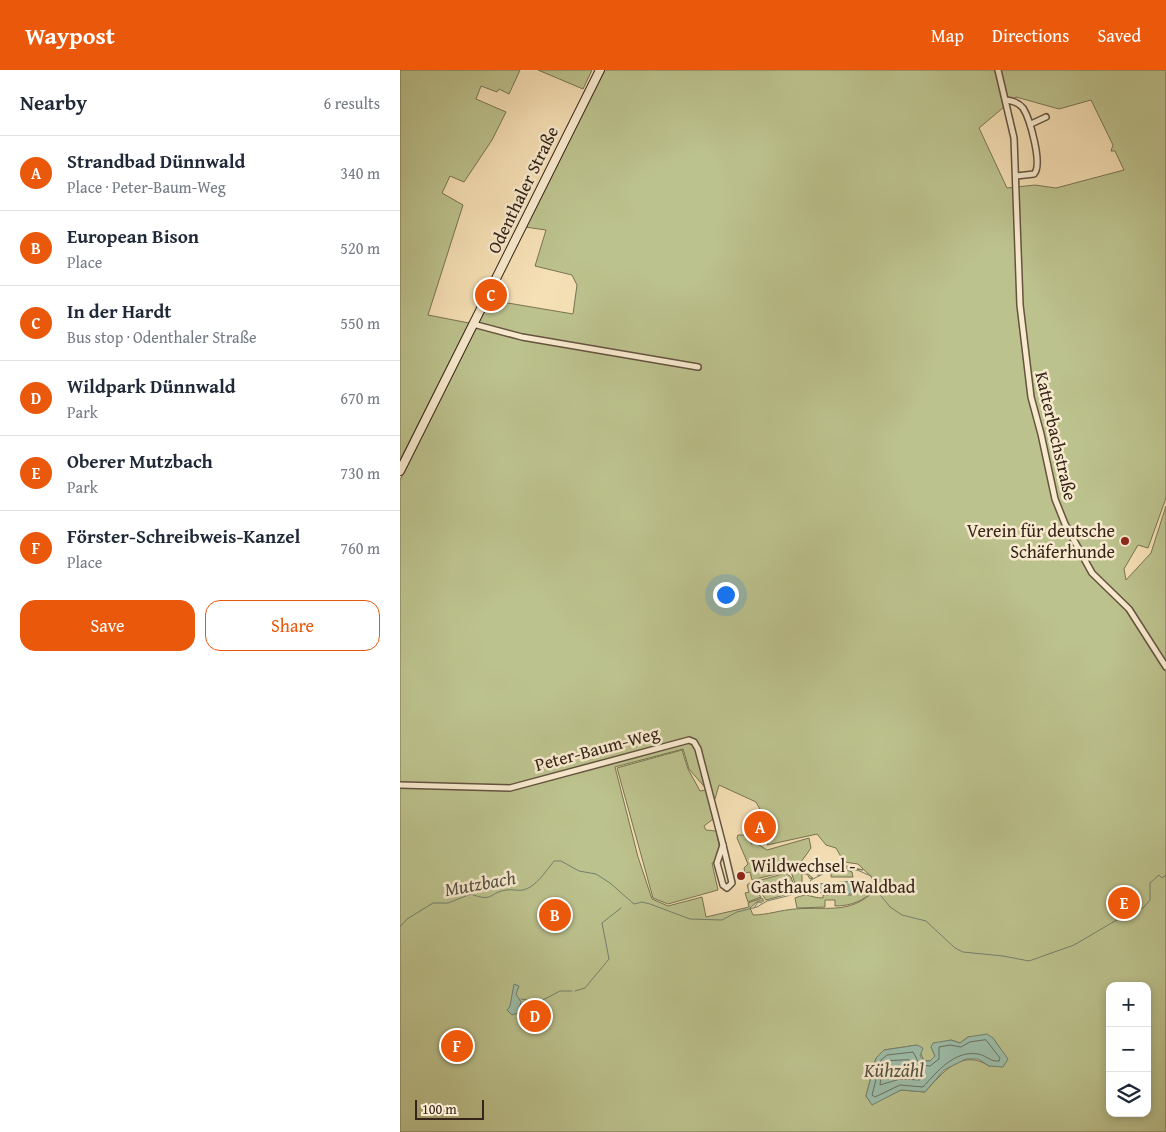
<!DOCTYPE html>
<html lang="en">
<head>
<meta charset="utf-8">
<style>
	:root { --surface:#fff; --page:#f2f2f3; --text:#1f2937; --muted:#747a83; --line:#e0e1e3; --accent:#ea580c }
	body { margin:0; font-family:"Gentium Book Plus",serif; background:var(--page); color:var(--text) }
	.controls { position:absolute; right:15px; bottom:15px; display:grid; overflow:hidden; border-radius:10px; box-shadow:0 2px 8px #0003 }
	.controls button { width:45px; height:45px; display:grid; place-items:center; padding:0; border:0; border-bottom:1px solid var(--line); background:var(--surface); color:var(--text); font:25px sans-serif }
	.scale { position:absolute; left:15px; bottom:12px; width:69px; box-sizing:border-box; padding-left:5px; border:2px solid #352419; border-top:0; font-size:14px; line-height:18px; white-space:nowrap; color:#352419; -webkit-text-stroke:4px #f8eace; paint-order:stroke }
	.you { position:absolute; left:325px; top:524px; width:18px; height:18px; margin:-12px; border:4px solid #fff; border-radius:50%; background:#1a73e8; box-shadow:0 0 0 8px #1a73e833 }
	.badge { display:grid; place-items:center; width:32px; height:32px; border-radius:50%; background:var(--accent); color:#fff; font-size:16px; font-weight:700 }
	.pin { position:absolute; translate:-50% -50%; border:2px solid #fff; box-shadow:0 1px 5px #0006 }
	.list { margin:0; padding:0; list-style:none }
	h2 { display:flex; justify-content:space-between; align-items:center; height:65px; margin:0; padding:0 20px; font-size:21px }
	h2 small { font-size:16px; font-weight:400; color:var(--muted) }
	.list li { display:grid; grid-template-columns:32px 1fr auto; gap:15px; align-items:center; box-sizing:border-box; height:75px; padding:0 20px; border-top:1px solid var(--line) }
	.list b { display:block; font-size:19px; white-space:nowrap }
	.list p { margin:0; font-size:16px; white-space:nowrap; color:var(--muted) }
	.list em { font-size:16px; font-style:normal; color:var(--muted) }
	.actions { display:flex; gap:10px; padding:15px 20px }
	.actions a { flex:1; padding:11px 0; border:1px solid var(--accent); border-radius:15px; text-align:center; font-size:18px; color:var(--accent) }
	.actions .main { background:var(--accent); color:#fff }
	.icon { flex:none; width:28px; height:28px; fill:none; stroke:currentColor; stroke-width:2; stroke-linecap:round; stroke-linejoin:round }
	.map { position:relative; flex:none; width:766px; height:1062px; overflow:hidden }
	header { display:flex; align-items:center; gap:30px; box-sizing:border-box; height:70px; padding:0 25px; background:var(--accent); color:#fff }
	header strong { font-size:24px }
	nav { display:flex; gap:28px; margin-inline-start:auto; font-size:18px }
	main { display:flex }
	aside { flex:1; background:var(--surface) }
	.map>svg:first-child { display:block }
	.green { fill:#bcc28d; stroke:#787353; fill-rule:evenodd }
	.water { fill:#9dbda9; stroke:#73806f }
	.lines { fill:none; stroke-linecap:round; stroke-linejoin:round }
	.shore { stroke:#697061; stroke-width:1 }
	.stream { stroke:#73806f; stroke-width:1 }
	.minor-casing { stroke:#655340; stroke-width:8 }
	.secondary-casing { stroke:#352419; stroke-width:10 }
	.minor { stroke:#f8eace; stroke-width:5 }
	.secondary { stroke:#f8eace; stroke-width:8 }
	.poi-dot { fill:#8f2418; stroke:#f8eace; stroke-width:2 }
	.labels { text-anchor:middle; stroke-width:5; stroke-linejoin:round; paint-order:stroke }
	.street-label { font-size:18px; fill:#352419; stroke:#f8eace }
	.poi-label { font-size:18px; fill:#352419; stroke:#f8eace; text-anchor:end }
	.water-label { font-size:19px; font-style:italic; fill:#545244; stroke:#f8eace }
</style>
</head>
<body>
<header>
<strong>Waypost</strong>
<nav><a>Map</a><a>Directions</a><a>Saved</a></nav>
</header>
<main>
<aside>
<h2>Nearby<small>6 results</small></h2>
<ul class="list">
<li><span class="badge">A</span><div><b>Strandbad Dünnwald</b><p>Place · Peter-Baum-Weg</p></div><em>340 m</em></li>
<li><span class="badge">B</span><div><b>European Bison</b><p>Place</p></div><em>520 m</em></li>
<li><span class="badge">C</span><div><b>In der Hardt</b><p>Bus stop · Odenthaler Straße</p></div><em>550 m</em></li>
<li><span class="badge">D</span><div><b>Wildpark Dünnwald</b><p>Park</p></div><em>670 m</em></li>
<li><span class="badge">E</span><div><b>Oberer Mutzbach</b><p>Park</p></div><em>730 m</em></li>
<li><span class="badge">F</span><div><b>Förster-Schreibweis-Kanzel</b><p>Place</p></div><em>760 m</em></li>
</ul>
<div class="actions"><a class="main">Save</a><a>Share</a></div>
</aside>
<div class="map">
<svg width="766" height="1062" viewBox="0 0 766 1062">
	<rect width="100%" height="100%" fill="#f5dfb4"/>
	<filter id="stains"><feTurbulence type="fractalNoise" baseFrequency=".004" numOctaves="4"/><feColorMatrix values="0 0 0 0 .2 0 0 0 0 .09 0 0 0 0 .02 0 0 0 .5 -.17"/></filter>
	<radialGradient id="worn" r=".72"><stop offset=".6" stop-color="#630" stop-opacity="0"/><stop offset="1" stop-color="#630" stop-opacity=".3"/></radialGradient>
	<!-- green -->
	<g class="green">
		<polygon points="0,0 120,0 109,24 99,19 97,22 81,16 76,29 106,42 92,70 64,112 50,106 42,123 63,135 28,245 69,253 0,390"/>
		<polygon points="138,0 192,0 183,19"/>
		<path d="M203,0h563v428l-18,50 -10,-3 -14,24 2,11 25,-27 15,-47v626h-766v-652l90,-180 83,14 4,-29 -5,-10 -37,-9 11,-36 -21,-3zM616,27l43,12 32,-9 22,45 -2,6h4l9,19 -68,18 -21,-3 -28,3 -28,-60zM283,679l6,20 26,30 4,-14 37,17 17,31 -6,12 50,-11 9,11 10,3 8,14 14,2 22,21c-28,31 -48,21 -85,24 -14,1 -28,6 -42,6l-3,-7 8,-7h6l-2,-3 -14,5 1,4 -43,10 -4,-20 -34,9 -16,-7 -14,-42 -23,-90zM710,916h37v127h-37zM568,967l25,1 14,21 -18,7c-27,-18 -46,6 -64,26l-24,-2 -29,14 -6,-8 10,-38 8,-8 33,-5 7,16h6l5,-5 -4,-9 20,-7 9,3z"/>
		<polygon points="282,680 288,699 300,721 306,720 313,749 304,756 306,760 316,761 320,779 315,792 312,793 318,820 268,834 253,828 217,698"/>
		<polygon points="342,765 349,765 351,774 356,773 367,780 409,768 411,778 396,799 352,810 350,802 345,803 344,798 348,794 337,768 338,765"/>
		<polygon points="442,795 463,800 446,798 443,800 439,797 433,797 432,800 430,798 430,800 418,806 418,804 423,803 423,800 418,798"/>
		<polygon points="408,800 409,805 413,808 410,809 407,804 402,804 402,816 405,819 398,822 391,802"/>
		<polygon points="447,800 452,802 453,807 431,807 431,802 444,802"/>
		<polygon points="386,803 391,807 396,822 366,830 354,812"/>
		<polygon points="350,813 361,827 348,832 345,823 349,822 347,815"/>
		<path d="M473,818l2,1c-11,12 -24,17 -40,17v-6h-10v7l-28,1 -2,-10c14,-6 15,0 28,0v-3h28z"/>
	</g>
	<!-- water -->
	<g class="water">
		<polygon points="456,811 466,812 472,816 451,824 407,822 406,819 417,814"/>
		<polygon points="114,914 119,916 116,924 121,932 118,943 112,945 107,940 110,936"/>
		<polygon points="587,964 593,968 608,989 603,997 589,996 578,989 566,989 544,1000 525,1022 501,1020 472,1035 466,1026 476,988 484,980 517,975 523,978 520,986 524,991 530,991 535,986 531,977 533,973 551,970 560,973 568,967"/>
	</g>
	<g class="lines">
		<!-- shore -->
		<g class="shore">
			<path d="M586,970l14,18 -1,3c-9,1 -13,-6 -21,-7 -24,-4 -41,18 -55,33l-23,-2 -25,12 -3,-2 9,-35 6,-5 26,-3 7,13 10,1 9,-7v-12l11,-2 11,2 9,-5z"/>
			<polygon points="509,990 516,999 524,1003 520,1010 500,1009 480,1015 481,1007 488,991"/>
		</g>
		<!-- stream -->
		<g class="stream">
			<polyline points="433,800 438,797 441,800"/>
			<polyline points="354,838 358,832 362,833"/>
			<path d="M0,857l7,-8 26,-16h15l23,-9c23,9 18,-2 36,-4 5,-1 11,1 16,0 12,-2 23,-19 31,-29h7l18,10 17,3 14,9 24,21 8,-2 8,2 40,15 32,1 15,-8 20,-5 10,-6 32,-8 6,-3 6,-10 16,-8 30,-2 14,6 3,11 16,20 12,8 24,6 29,27 8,4 40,4 26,5 45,-16 41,-24 28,-13 7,-8v-17l9,-8 3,3 4,-3"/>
			<polyline points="175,921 185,918 209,889 202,853 221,838"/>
			<polyline points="121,929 139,932 160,921 172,921"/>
		</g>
		<defs>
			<g id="minor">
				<polyline points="598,0 614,68 620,235 631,327 641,364 655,429 665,454 692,503 729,539 766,597"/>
				<path d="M606,30c6,1 12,2 17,8 7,11 20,57 11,66l-18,2"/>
				<polyline points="631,54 646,47"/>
				<polyline points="73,254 122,267 298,297"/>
				<polyline points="0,715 110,718 289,670 294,672 298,679 323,775"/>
				<polygon points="323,775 332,813 327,818 323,815 317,793"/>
			</g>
			<polyline id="secondary" points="0,401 200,0"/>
		</defs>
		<!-- minor casing -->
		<use href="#minor" class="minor-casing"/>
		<!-- secondary casing -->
		<use href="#secondary" class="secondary-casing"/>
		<!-- minor -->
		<use href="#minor" class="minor"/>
		<!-- secondary -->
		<use href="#secondary" class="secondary"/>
	</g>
	<!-- markers -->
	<g class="poi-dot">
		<circle cx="725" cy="471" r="5"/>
		<circle cx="341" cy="806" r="5"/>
	</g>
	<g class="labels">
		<!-- street labels -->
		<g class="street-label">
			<text transform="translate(123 120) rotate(-64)" y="6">Odenthaler Straße</text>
			<text transform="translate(656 366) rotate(77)" y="6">Katterbachstraße</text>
			<text transform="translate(197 679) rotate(-15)" y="6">Peter-Baum-Weg</text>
		</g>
		<!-- poi labels -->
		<g class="poi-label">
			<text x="715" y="467">Verein für deutsche<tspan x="715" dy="21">Schäferhunde</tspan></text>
			<text x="351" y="802" text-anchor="start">Wildwechsel -<tspan x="351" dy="21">Gasthaus am Waldbad</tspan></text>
		</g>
		<!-- water labels -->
		<g class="water-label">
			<text transform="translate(80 813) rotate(-10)" y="7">Mutzbach</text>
			<text x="494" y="1007">Kühzähl</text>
		</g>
	</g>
	<rect width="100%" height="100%" filter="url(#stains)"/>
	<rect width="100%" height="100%" fill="url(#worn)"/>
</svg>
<div class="controls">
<button>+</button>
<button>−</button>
<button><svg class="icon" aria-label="layers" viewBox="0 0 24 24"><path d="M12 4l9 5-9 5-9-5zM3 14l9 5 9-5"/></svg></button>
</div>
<div class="scale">100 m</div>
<div class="you"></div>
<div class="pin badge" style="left:360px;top:757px">A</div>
<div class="pin badge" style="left:155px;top:845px">B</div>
<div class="pin badge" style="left:91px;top:225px">C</div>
<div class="pin badge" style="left:135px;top:946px">D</div>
<div class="pin badge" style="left:724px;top:833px">E</div>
<div class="pin badge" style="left:57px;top:976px">F</div>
</div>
</main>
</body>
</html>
